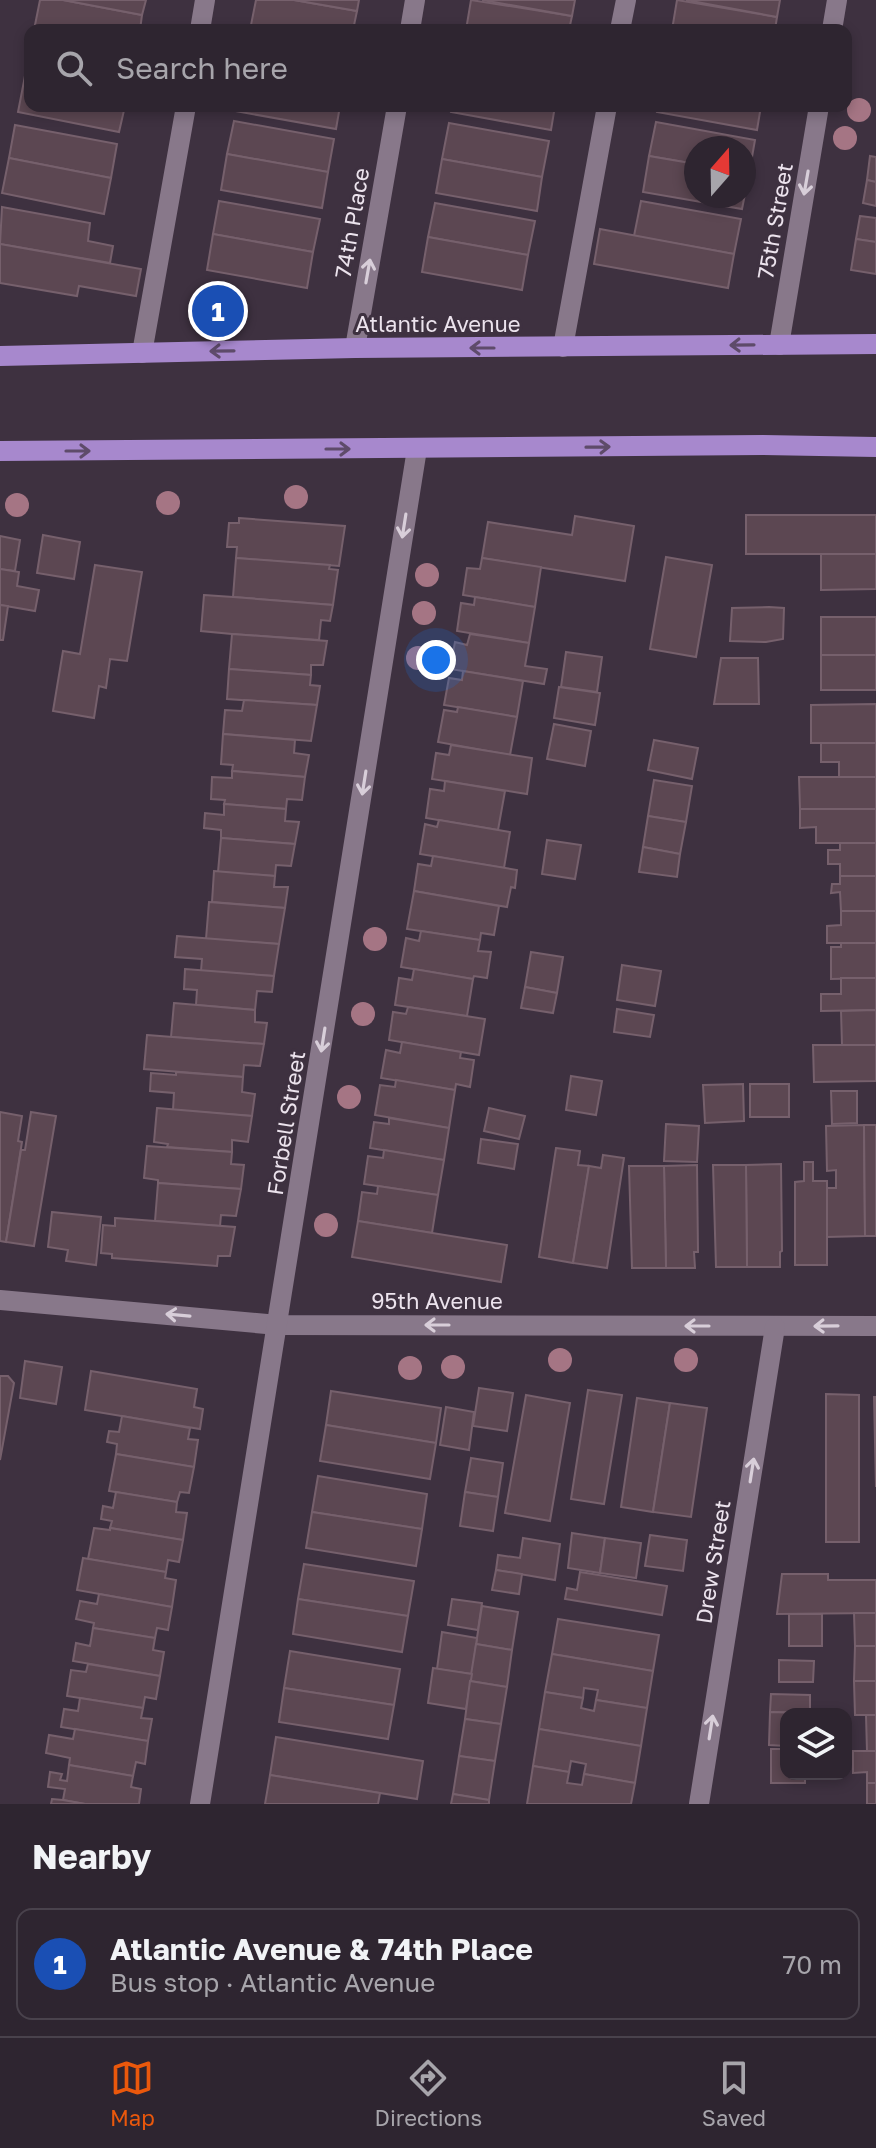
<!DOCTYPE html>
<html lang="en">
<head>
<meta charset="utf-8">
<style>
	:root { --surface:#2e2530; --page:#3a313c; --text:#f1f3f6; --muted:#a7a5ab; --line:#49424c; --accent:#ea580c }
	body { margin:0; font-family:"Golos Text",sans-serif; background:var(--page); color:var(--text) }
	.controls { position:absolute; right:24px; bottom:24px; display:grid; overflow:hidden; border-radius:16px; box-shadow:0 4px 12px #0003 }
	.controls button { width:72px; height:72px; display:grid; place-items:center; padding:0; border:0; border-bottom:2px solid var(--line); background:var(--surface); color:var(--text); font:40px sans-serif }
	.compass { position:absolute; left:684px; top:136px; width:72px; height:72px; border-radius:50%; background:var(--surface); box-shadow:0 4px 12px #0003; rotate:20deg }
	.you { position:absolute; left:436px; top:660px; width:28px; height:28px; margin:-20px; border:6px solid #fff; border-radius:50%; background:#1a73e8; box-shadow:0 0 0 12px #1a73e833 }
	.badge { display:grid; place-items:center; width:52px; height:52px; border-radius:50%; background:var(--accent); color:#fff; font-size:26px; font-weight:700 }
	.pin { position:absolute; translate:-50% -50%; border:4px solid #fff; box-shadow:0 2px 8px #0006 }
	.list { margin:0; padding:0; list-style:none }
	h2 { display:flex; justify-content:space-between; align-items:center; height:104px; margin:0; padding:0 32px; font-size:34px }
	h2 small { font-size:26px; font-weight:400; color:var(--muted) }
	.list li { display:grid; grid-template-columns:52px 1fr auto; gap:24px; align-items:center; box-sizing:border-box; height:112px; margin:0 16px 16px; padding:0 16px; border:2px solid var(--line); border-radius:16px }
	.list b { display:block; font-size:30px; white-space:nowrap }
	.list p { margin:0; font-size:26px; white-space:nowrap; color:var(--muted) }
	.list em { font-size:26px; font-style:normal; color:var(--muted) }
	.icon { flex:none; width:44px; height:44px; fill:none; stroke:currentColor; stroke-width:2; stroke-linecap:round; stroke-linejoin:round }
	.map { position:relative; flex:none; width:876px; height:1804px; overflow:hidden }
	.search { position:absolute; background:var(--surface); box-shadow:0 4px 12px #0003; left:24px; right:24px; top:24px; height:88px; display:flex; align-items:center; gap:20px; box-sizing:border-box; padding:0 28px; border-radius:16px; color:var(--muted); font-size:30px }
	.sheet { height:232px; background:var(--surface) }
	nav { display:flex; justify-content:space-around; align-items:center; box-sizing:border-box; height:112px; border-top:2px solid var(--line); background:var(--surface); font-size:22px; color:var(--muted) }
	nav a { display:grid; justify-items:center; gap:4px }
	nav .on { color:var(--accent) }
	.map>svg:first-child { display:block }
	.building { fill:#5c4752; stroke:#76606c; stroke-width:2 }
	.lines { fill:none; stroke-linecap:round; stroke-linejoin:round }
	.minor { stroke:#88788a; stroke-width:20 }
	.major { stroke:#a788cd; stroke-width:20 }
	.tree { fill:#a57584 }
	.oneway { stroke:#d8ced9 }
	.oneway2 { stroke:#5e4b6a }
	.labels { text-anchor:middle; stroke-width:6; stroke-linejoin:round; paint-order:stroke }
	.street-label { font-size:22px; fill:#ece3ed; stroke:#3e3140 }
</style>
</head>
<body>
<div class="map">
<svg width="876" height="1804" viewBox="0 0 876 1804">
	<rect width="100%" height="100%" fill="#3e3140"/>
	<!-- building -->
	<g class="building">
		<polygon points="40,0 63,0 142,15 140,30 34,30"/>
		<polygon points="63,0 146,0 142,15"/>
		<polygon points="256,0 294,0 357,11 353,30 250,30"/>
		<polygon points="294,0 359,0 357,11"/>
		<polygon points="471,0 572,16 569,30 466,30"/>
		<polygon points="482,0 575,0 572,16"/>
		<polygon points="677,0 777,17 775,30 672,30"/>
		<polygon points="686,0 780,0 777,17"/>
		<polygon points="30,50 30,77 25,76"/>
		<polygon points="25,76 30,77 30,106 125,106 119,132 18,112"/>
		<polygon points="236,106 340,106 336,129 235,111"/>
		<polygon points="452,106 555,106 551,130 451,112"/>
		<polygon points="658,106 761,106 757,130 657,112"/>
		<polygon points="234,121 334,139 328,172 227,154"/>
		<polygon points="656,122 755,140 749,174 744,173 744,148 696,148 696,164 649,156"/>
		<polygon points="449,123 549,141 542,177 442,159"/>
		<polygon points="15,125 117,144 111,178 9,158"/>
		<polygon points="227,154 328,172 322,208 221,190"/>
		<polygon points="649,156 696,164 696,196 744,196 744,173 749,174 742,209 643,192"/>
		<polygon points="870,156 876,157 876,182 867,180"/>
		<polygon points="9,158 111,178 104,214 2,193"/>
		<polygon points="442,159 542,177 537,211 436,193"/>
		<polygon points="867,180 876,182 876,206 863,203"/>
		<polygon points="219,201 320,219 313,252 213,234"/>
		<polygon points="641,201 741,219 734,254 634,236"/>
		<polygon points="435,203 535,221 528,255 428,237"/>
		<polygon points="2,207 90,223 88,241 113,246 110,263 0,244"/>
		<polygon points="860,216 876,218 876,242 856,239"/>
		<polygon points="600,229 734,254 728,288 594,264"/>
		<polygon points="213,234 313,252 307,288 207,270"/>
		<polygon points="428,237 528,255 522,290 422,272"/>
		<polygon points="856,239 876,242 876,274 851,270"/>
		<polygon points="0,244 141,269 136,296 79,286 77,296 0,283"/>
		<rect x="746" y="515" width="130" height="39"/>
		<polygon points="575,516 634,526 625,581 482,558 488,522 572,535"/>
		<polygon points="239,518 345,526 339,566 236,558 237,547 227,547 229,523 239,523"/>
		<polygon points="43,535 80,542 74,579 37,573"/>
		<polygon points="0,536 20,540 15,571 0,569"/>
		<polygon points="821,554 876,554 876,589 821,590"/>
		<polygon points="666,557 712,565 696,657 650,649"/>
		<polygon points="236,558 330,565 329,569 338,570 333,605 233,597"/>
		<polygon points="482,558 541,567 535,607 463,595 467,568 480,569"/>
		<polygon points="95,565 142,572 127,661 110,659 106,688 99,686 94,718 53,711 63,651 80,654"/>
		<polygon points="0,569 19,572 17,586 39,590 35,611 0,605"/>
		<polygon points="204,595 233,597 333,605 330,621 321,620 319,640 232,634 201,631"/>
		<polygon points="475,597 535,607 529,643 457,631 461,603 474,605"/>
		<polygon points="0,605 8,606 3,640 0,640"/>
		<polygon points="769,607 784,608 783,639 766,642 730,641 732,608"/>
		<rect x="821" y="617" width="55" height="38"/>
		<polygon points="232,634 327,641 323,665 311,665 311,675 229,669"/>
		<polygon points="470,634 529,643 525,666 547,669 544,684 450,669 455,642 467,645"/>
		<polygon points="566,652 602,657 597,692 561,687"/>
		<rect x="821" y="655" width="55" height="35"/>
		<polygon points="721,658 758,658 759,704 714,704"/>
		<polygon points="229,669 311,675 310,685 320,686 317,705 227,699"/>
		<polygon points="463,671 523,681 517,717 444,705 449,678 462,680"/>
		<polygon points="559,687 600,693 595,725 554,718"/>
		<polygon points="244,700 317,705 311,741 223,734 225,710 242,711"/>
		<polygon points="876,704 876,743 811,743 811,705"/>
		<polygon points="458,707 517,717 510,755 438,742 444,710 457,712"/>
		<polygon points="554,724 591,731 585,766 547,759"/>
		<polygon points="223,734 295,740 294,753 309,755 305,777 232,771 233,765 221,764"/>
		<polygon points="654,740 698,748 692,779 648,770"/>
		<polygon points="821,743 876,743 876,777 839,777 839,762 821,762"/>
		<polygon points="451,745 532,758 527,794 432,779 436,753 449,755"/>
		<polygon points="232,771 305,777 302,800 287,799 286,809 224,804 225,800 211,799 212,777 232,778"/>
		<polygon points="799,777 876,777 876,809 800,809"/>
		<polygon points="654,780 692,786 686,822 648,816"/>
		<polygon points="445,781 505,791 498,830 426,818 430,789 444,791"/>
		<polygon points="224,804 286,809 285,821 299,822 295,844 221,838 221,830 204,828 205,813 224,815"/>
		<polygon points="800,809 876,809 876,843 816,843 816,827 800,828"/>
		<polygon points="648,816 686,822 680,854 643,847"/>
		<polygon points="439,820 510,832 504,868 420,854 425,824 437,827"/>
		<polygon points="221,838 295,844 291,866 276,865 275,876 218,872"/>
		<polygon points="547,840 581,845 575,879 542,874"/>
		<polygon points="840,843 876,843 876,876 840,876 840,864 828,864 828,850 840,850"/>
		<polygon points="643,847 680,854 677,877 639,872"/>
		<polygon points="433,856 517,870 515,888 511,887 507,907 414,891 418,864 431,866"/>
		<polygon points="214,871 275,876 274,887 288,887 285,908 212,902"/>
		<polygon points="840,876 876,876 876,911 841,911 840,892 831,893 832,884 840,884"/>
		<polygon points="414,891 499,906 494,935 481,933 480,940 407,929"/>
		<polygon points="209,902 285,908 279,944 206,939"/>
		<polygon points="841,911 876,911 876,943 827,943 827,926 841,925"/>
		<polygon points="421,931 480,940 478,951 491,952 487,978 474,976 473,979 401,967 406,938 419,941"/>
		<polygon points="177,936 279,944 274,976 201,971 202,959 175,957"/>
		<polygon points="841,943 876,943 876,978 831,979 831,947 841,947"/>
		<polygon points="531,952 563,957 557,993 525,987"/>
		<polygon points="622,965 661,971 655,1006 617,1000"/>
		<polygon points="185,969 274,976 272,992 257,991 255,1010 196,1005 197,990 184,989"/>
		<polygon points="414,969 473,979 467,1016 395,1005 399,978 412,980"/>
		<polygon points="841,978 876,978 876,1010 821,1011 821,994 841,994"/>
		<polygon points="525,987 557,993 553,1013 521,1008"/>
		<polygon points="174,1003 255,1010 255,1022 267,1023 264,1044 171,1037"/>
		<polygon points="408,1007 485,1019 479,1055 389,1040 393,1012 406,1014"/>
		<polygon points="617,1009 654,1015 650,1037 614,1032"/>
		<polygon points="876,1010 876,1045 842,1045 841,1011"/>
		<polygon points="147,1035 264,1044 260,1066 244,1065 243,1077 144,1069"/>
		<polygon points="402,1042 461,1052 460,1058 474,1060 470,1087 456,1084 455,1090 381,1078 386,1050 400,1053"/>
		<polygon points="813,1045 876,1045 876,1081 814,1082"/>
		<polygon points="176,1072 243,1077 242,1092 255,1094 252,1116 173,1110 174,1093 150,1091 151,1073 176,1075"/>
		<polygon points="571,1076 602,1081 596,1115 566,1110"/>
		<polygon points="396,1080 455,1090 449,1128 375,1115 380,1085 395,1087"/>
		<polygon points="743,1084 744,1121 705,1123 703,1085"/>
		<rect x="750" y="1084" width="39" height="33"/>
		<polygon points="831,1091 857,1091 857,1123 832,1124"/>
		<polygon points="157,1108 252,1116 248,1142 232,1140 232,1152 167,1147 168,1144 154,1142"/>
		<polygon points="489,1108 525,1116 519,1139 484,1131"/>
		<polygon points="0,1112 22,1116 18,1141 22,1142 6,1242 0,1241"/>
		<polygon points="31,1112 56,1116 34,1246 6,1242 21,1150 25,1150"/>
		<polygon points="389,1118 449,1128 444,1160 370,1148 374,1122 389,1124"/>
		<polygon points="666,1124 699,1126 697,1162 664,1161"/>
		<polygon points="864,1125 865,1236 827,1237 827,1188 836,1188 836,1170 827,1171 826,1126"/>
		<polygon points="864,1125 876,1125 876,1236 865,1236"/>
		<polygon points="481,1139 518,1144 514,1169 478,1163"/>
		<polygon points="147,1146 232,1152 231,1164 244,1165 241,1189 158,1183 158,1180 144,1178"/>
		<polygon points="556,1148 580,1151 578,1165 589,1166 573,1263 539,1257"/>
		<polygon points="384,1150 444,1160 438,1195 364,1184 368,1156 383,1158"/>
		<polygon points="603,1155 624,1158 607,1268 573,1263 589,1166 601,1168"/>
		<polygon points="804,1162 813,1162 813,1181 827,1181 827,1265 795,1265 795,1182 804,1181"/>
		<polygon points="781,1164 782,1251 780,1252 780,1267 747,1267 746,1165"/>
		<polygon points="697,1165 698,1252 694,1252 695,1268 666,1268 664,1166"/>
		<polygon points="713,1165 746,1165 747,1267 716,1267"/>
		<polygon points="629,1166 664,1166 666,1268 632,1268"/>
		<polygon points="158,1183 241,1189 236,1216 221,1215 220,1226 155,1221"/>
		<polygon points="378,1186 438,1195 432,1233 358,1221 362,1192 377,1194"/>
		<polygon points="52,1212 101,1217 96,1265 66,1261 68,1250 48,1247"/>
		<polygon points="115,1218 235,1227 230,1256 218,1256 217,1266 112,1258 112,1254 101,1253 103,1225 115,1226"/>
		<polygon points="358,1221 507,1245 501,1282 352,1257"/>
		<polygon points="25,1361 62,1367 56,1404 20,1398"/>
		<polygon points="91,1371 197,1389 194,1407 203,1409 200,1429 85,1410"/>
		<polygon points="0,1376 8,1376 14,1383 0,1460"/>
		<polygon points="479,1388 513,1393 507,1431 473,1426"/>
		<polygon points="588,1390 622,1395 604,1504 571,1499"/>
		<polygon points="331,1391 441,1408 436,1443 326,1425"/>
		<polygon points="826,1394 859,1395 859,1542 826,1542"/>
		<polygon points="526,1395 570,1403 550,1521 505,1513"/>
		<polygon points="874,1397 876,1397 876,1487"/>
		<polygon points="637,1398 670,1403 653,1512 621,1507"/>
		<polygon points="670,1403 707,1408 691,1517 653,1512"/>
		<polygon points="446,1407 474,1412 469,1450 440,1445"/>
		<polygon points="122,1416 190,1428 188,1439 198,1440 194,1467 116,1454 117,1444 107,1442 109,1431 119,1432"/>
		<polygon points="326,1425 436,1443 430,1479 320,1461"/>
		<polygon points="116,1454 194,1467 189,1493 180,1492 177,1502 109,1491"/>
		<polygon points="471,1458 503,1463 498,1497 465,1492"/>
		<polygon points="318,1476 427,1494 422,1529 312,1512"/>
		<polygon points="116,1492 177,1502 176,1512 187,1513 183,1540 110,1528 112,1521 101,1519 103,1506 113,1508"/>
		<polygon points="465,1492 498,1497 493,1531 460,1526"/>
		<polygon points="312,1512 422,1529 416,1566 306,1548"/>
		<polygon points="94,1528 110,1530 110,1528 183,1540 179,1562 168,1560 166,1572 88,1559"/>
		<polygon points="572,1533 605,1538 600,1573 568,1568"/>
		<polygon points="650,1535 687,1540 683,1571 645,1566"/>
		<polygon points="523,1538 560,1544 555,1580 496,1570 498,1555 520,1558"/>
		<polygon points="605,1538 641,1543 636,1578 600,1573"/>
		<polygon points="83,1558 166,1572 165,1578 176,1580 172,1607 77,1590"/>
		<polygon points="304,1564 414,1581 408,1616 298,1599"/>
		<polygon points="496,1570 522,1574 519,1594 492,1590"/>
		<polygon points="580,1572 667,1586 662,1615 565,1599 567,1588 577,1590"/>
		<polygon points="782,1574 828,1574 828,1580 876,1580 876,1613 777,1614"/>
		<polygon points="99,1594 172,1607 168,1630 157,1628 155,1638 93,1628 94,1623 76,1619 80,1601 97,1604"/>
		<polygon points="298,1599 408,1616 402,1652 293,1634"/>
		<polygon points="452,1599 482,1603 478,1630 448,1625"/>
		<polygon points="482,1606 518,1612 512,1650 476,1644"/>
		<polygon points="854,1613 876,1613 876,1646 855,1646"/>
		<rect x="789" y="1614" width="33" height="32"/>
		<polygon points="558,1619 659,1635 653,1671 552,1654"/>
		<polygon points="93,1628 155,1638 153,1650 164,1652 160,1676 73,1661 76,1643 90,1646"/>
		<polygon points="442,1632 477,1638 472,1674 437,1669"/>
		<polygon points="476,1644 512,1650 507,1687 470,1681"/>
		<polygon points="855,1646 876,1646 876,1681 854,1681"/>
		<polygon points="290,1651 400,1669 394,1705 284,1688"/>
		<polygon points="552,1654 653,1671 647,1708 596,1700 598,1690 584,1688 583,1698 545,1692"/>
		<polygon points="779,1660 814,1661 813,1682 779,1682"/>
		<polygon points="88,1664 160,1676 156,1699 145,1697 143,1708 67,1696 71,1670 86,1672"/>
		<polygon points="433,1668 472,1674 466,1709 428,1703"/>
		<polygon points="470,1681 507,1687 501,1724 465,1719"/>
		<polygon points="854,1681 876,1681 876,1715 855,1715"/>
		<polygon points="284,1688 394,1705 388,1739 279,1722"/>
		<polygon points="545,1692 583,1698 581,1708 594,1711 596,1700 647,1708 641,1746 539,1729"/>
		<polygon points="771,1694 810,1695 810,1713 770,1712"/>
		<polygon points="80,1698 143,1708 141,1718 152,1719 148,1741 61,1727 64,1709 78,1711"/>
		<polygon points="770,1712 803,1713 786,1714 786,1746 769,1745"/>
		<polygon points="866,1715 876,1715 876,1751 867,1751"/>
		<polygon points="465,1719 501,1724 495,1761 459,1756"/>
		<polygon points="75,1729 148,1741 145,1764 136,1762 133,1776 69,1765 70,1758 46,1753 49,1735 73,1739"/>
		<polygon points="539,1729 641,1746 635,1783 584,1774 586,1764 571,1761 569,1772 533,1766"/>
		<polygon points="276,1737 423,1761 417,1799 270,1775"/>
		<polygon points="771,1749 786,1749 786,1774 805,1774 805,1783 771,1783"/>
		<polygon points="853,1751 876,1751 876,1783 867,1783 867,1772 853,1773"/>
		<polygon points="459,1756 495,1761 489,1800 453,1794"/>
		<polygon points="69,1765 133,1776 131,1787 141,1789 139,1804 85,1804 63,1800 65,1789 48,1787 50,1772 62,1774 60,1780 67,1781"/>
		<polygon points="533,1766 569,1772 567,1783 582,1785 584,1774 635,1783 631,1804 527,1804"/>
		<polygon points="270,1775 380,1793 378,1804 265,1804"/>
		<rect x="867" y="1783" width="9" height="21"/>
		<polygon points="453,1794 489,1800 489,1804 451,1804"/>
		<polygon points="52,1799 63,1800 85,1804 51,1804"/>
	</g>
	<g class="lines">
		<!-- minor -->
		<g class="minor">
			<polyline points="200,30 205,0"/>
			<polyline points="410,30 415,0"/>
			<polyline points="620,30 626,0"/>
			<polyline points="832,30 837,0"/>
			<polyline points="779,345 819,106"/>
			<polyline points="563,347 607,106"/>
			<polyline points="355,348 397,106"/>
			<polyline points="142,353 186,106"/>
			<polyline points="0,1300 278,1325 876,1326"/>
			<polyline points="200,1804 417,449"/>
			<polyline points="699,1804 775,1327"/>
		</g>
		<!-- major -->
		<g class="major">
			<polyline points="0,356 355,348 876,344"/>
			<polyline points="0,451 763,445 876,447"/>
		</g>
	</g>
	<!-- trees -->
	<g class="tree">
		<circle cx="859" cy="110" r="12"/>
		<circle cx="845" cy="138" r="12"/>
		<circle cx="296" cy="497" r="12"/>
		<circle cx="168" cy="503" r="12"/>
		<circle cx="17" cy="505" r="12"/>
		<circle cx="427" cy="575" r="12"/>
		<circle cx="424" cy="613" r="12"/>
		<circle cx="418" cy="658" r="12"/>
		<circle cx="375" cy="939" r="12"/>
		<circle cx="363" cy="1014" r="12"/>
		<circle cx="349" cy="1097" r="12"/>
		<circle cx="326" cy="1225" r="12"/>
		<circle cx="560" cy="1360" r="12"/>
		<circle cx="686" cy="1360" r="12"/>
		<circle cx="453" cy="1367" r="12"/>
		<circle cx="410" cy="1368" r="12"/>
	</g>
	<!-- one-way arrows -->
	<defs><path id="oneway-shaft" d="M-6 0H5M1.5-3L5.5 0L1.5 3" fill="none" stroke-width="1.6" stroke-linecap="round" stroke-linejoin="round" transform="scale(2)"/></defs>
	<g class="oneway">
		<use href="#oneway-shaft" transform="translate(806 183) rotate(100)"/>
		<use href="#oneway-shaft" transform="translate(368 271) rotate(-80)"/>
		<use href="#oneway-shaft" transform="translate(404 526) rotate(99)"/>
		<use href="#oneway-shaft" transform="translate(364 783) rotate(99)"/>
		<use href="#oneway-shaft" transform="translate(323 1040) rotate(99)"/>
		<use href="#oneway-shaft" transform="translate(178 1315) rotate(-175)"/>
		<use href="#oneway-shaft" transform="translate(437 1325) rotate(-180)"/>
		<use href="#oneway-shaft" transform="translate(697 1326) rotate(-180)"/>
		<use href="#oneway-shaft" transform="translate(826 1326) rotate(179)"/>
		<use href="#oneway-shaft" transform="translate(752 1470) rotate(-81)"/>
		<use href="#oneway-shaft" transform="translate(711 1727) rotate(-81)"/>
	</g>
	<g class="oneway2">
		<use href="#oneway-shaft" transform="translate(742 345) rotate(179)"/>
		<use href="#oneway-shaft" transform="translate(482 348) rotate(180)"/>
		<use href="#oneway-shaft" transform="translate(222 351) rotate(179)"/>
		<use href="#oneway-shaft" transform="translate(598 447) rotate(-1)"/>
		<use href="#oneway-shaft" transform="translate(338 449)"/>
		<use href="#oneway-shaft" transform="translate(78 451)"/>
	</g>
	<g class="labels">
		<!-- street labels -->
		<g class="street-label">
			<text transform="translate(775 221) rotate(-80)" y="8">75th Street</text>
			<text transform="translate(352 223) rotate(-80)" y="8">74th Place</text>
			<text x="438" y="332">Atlantic Avenue</text>
			<text transform="translate(286 1123) rotate(-81)" y="8">Forbell Street</text>
			<text x="437" y="1309">95th Avenue</text>
			<text transform="translate(713 1562) rotate(-81)" y="8">Drew Street</text>
		</g>
	</g>
</svg>
<div class="controls">
<button><svg class="icon" aria-label="layers" viewBox="0 0 24 24"><path d="M12 4l9 5-9 5-9-5zM3 14l9 5 9-5"/></svg></button>
</div>
<svg class="compass" viewBox="-18 -18 36 36"><path d="M0-13l5 13h-10z" fill="#e53935"/><path d="M0 13l5-13h-10z" fill="#a7a5ab"/></svg>
<div class="you"></div>
<div class="pin badge" style="left:218px;top:311px;background:#1a4fb4">1</div>
<div class="search"><svg class="icon" aria-label="search" viewBox="0 0 24 24"><circle cx="10" cy="10" r="6"/><path d="M15 15l6 6"/></svg>Search here</div>
</div>
<section class="sheet">
<h2>Nearby<small></small></h2>
<ul class="list">
<li><span class="badge" style="background:#1a4fb4">1</span><div><b>Atlantic Avenue &amp; 74th Place</b><p>Bus stop · Atlantic Avenue</p></div><em>70 m</em></li>
</ul>
</section>
<nav>
<a class="on"><svg class="icon" aria-label="map" viewBox="0 0 24 24"><path d="M3 6l6-2 6 2 6-2v14l-6 2-6-2-6 2zM9 4v14M15 6v14"/></svg>Map</a>
<a><svg class="icon" aria-label="directions" viewBox="0 0 24 24"><path d="M12 3l9 9-9 9-9-9zM9 14v-3h6M13 9l2 2-2 2"/></svg>Directions</a>
<a><svg class="icon" aria-label="saved" viewBox="0 0 24 24"><path d="M7 4h10v16l-5-4-5 4z"/></svg>Saved</a>
</nav>
</body>
</html>
